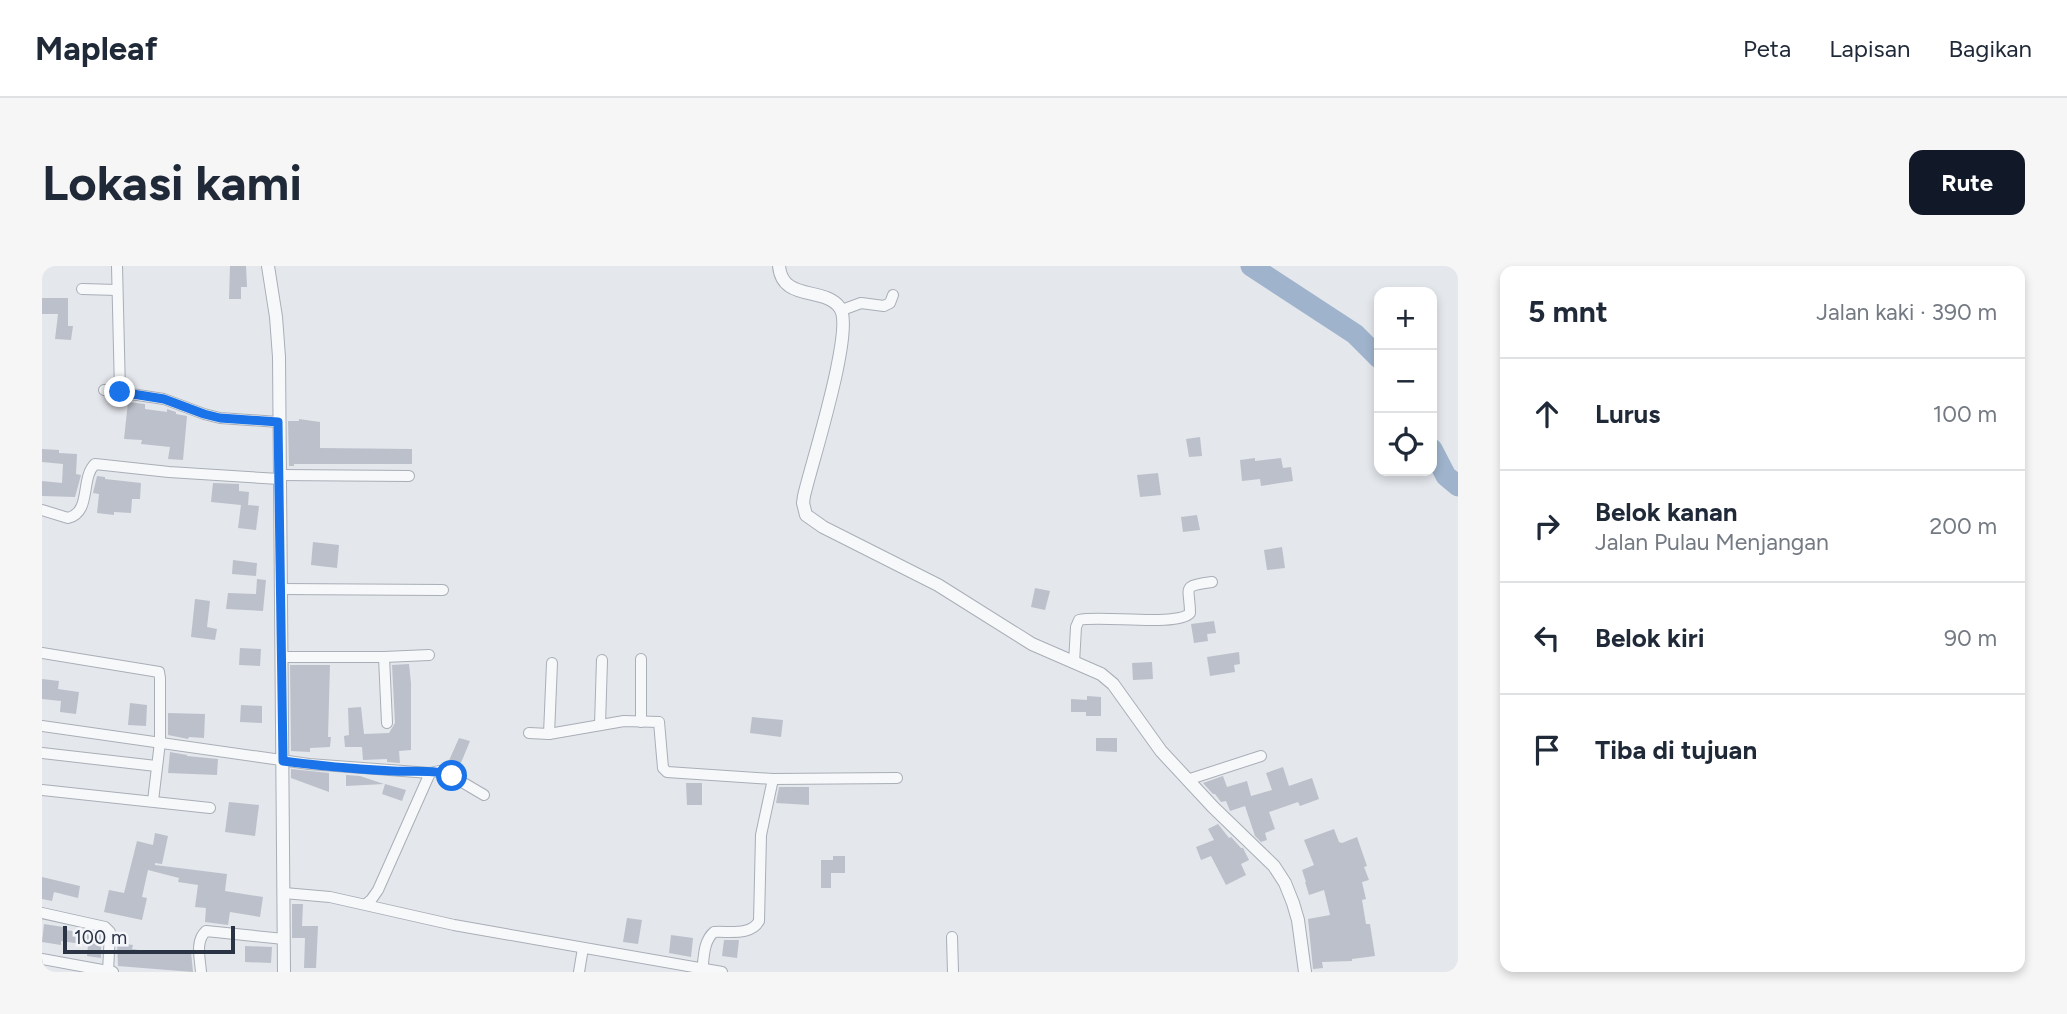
<!DOCTYPE html>
<html lang="id">
<head>
<meta charset="utf-8">
<style>
	:root { --surface:#fff; --page:#f6f6f7; --text:#1f2937; --muted:#747a83; --line:#e0e1e3; --accent:#111827 }
	body { margin:0; font-family:Figtree,sans-serif; background:var(--page); color:var(--text) }
	.controls { position:absolute; right:21px; top:21px; display:grid; overflow:hidden; border-radius:14px; box-shadow:0 4px 10px #0003 }
	.controls button { width:63px; height:63px; display:grid; place-items:center; padding:0; border:0; border-bottom:2px solid var(--line); background:var(--surface); color:var(--text); font:35px sans-serif }
	.scale { position:absolute; left:21px; bottom:18px; width:172px; box-sizing:border-box; padding-left:7px; border:4px solid #2b3445; border-top:0; font-size:19px; line-height:24px; white-space:nowrap; color:#2b3445; -webkit-text-stroke:5px #f4f6f9; paint-order:stroke }
	.stop { position:absolute; width:21px; height:21px; margin:-16px; border:5px solid #1a73e8; border-radius:50%; background:#fff }
	.stop.end { background:#1a73e8; border-color:#fff; box-shadow:0 2px 7px #0008 }
	.list { margin:0; padding:0; list-style:none }
	h2 { display:flex; justify-content:space-between; align-items:center; height:91px; margin:0; padding:0 28px; font-size:30px }
	h2 small { font-size:23px; font-weight:400; color:var(--muted) }
	.list li { display:grid; grid-template-columns:46px 1fr auto; gap:21px; align-items:center; box-sizing:border-box; height:112px; padding:0 28px; border-top:2px solid var(--line) }
	.list b { display:block; font-size:26px; white-space:nowrap }
	.list p { margin:0; font-size:23px; white-space:nowrap; color:var(--muted) }
	.list em { font-size:23px; font-style:normal; color:var(--muted) }
	.icon { flex:none; width:38px; height:38px; fill:none; stroke:currentColor; stroke-width:2; stroke-linecap:round; stroke-linejoin:round }
	.map { position:relative; flex:none; width:1416px; height:706px; overflow:hidden; border-radius:14px }
	header { display:flex; align-items:center; gap:42px; box-sizing:border-box; height:98px; padding:0 35px; background:var(--surface); border-bottom:2px solid var(--line) }
	header strong { font-size:33px }
	nav { display:flex; gap:38px; margin-inline-start:auto; font-size:24px }
	.intro { display:flex; align-items:center; justify-content:space-between; box-sizing:border-box; height:168px; padding:0 42px }
	h1 { margin:0; font-size:49px }
	.button { padding:18px 32px; border-radius:14px; background:var(--accent); color:#fff; font-size:24px; font-weight:700 }
	main { display:flex; gap:42px; padding:0 42px }
	aside { flex:1; background:var(--surface); border-radius:14px; box-shadow:0 4px 10px #0003 }
	.map>svg:first-child { display:block }
	.lines { fill:none; stroke-linecap:round; stroke-linejoin:round }
	.river { stroke:#9fb4cc; stroke-width:21 }
	.building { fill:#bbc0ca }
	.minor-casing { stroke:#a9aeb7; stroke-width:12 }
	.tertiary-casing { stroke:#a9aeb7; stroke-width:14 }
	.minor { stroke:#f7f8fa; stroke-width:10 }
	.tertiary { stroke:#f7f8fa; stroke-width:12 }
	.route { stroke:#1a73e8; stroke-width:9 }
</style>
</head>
<body>
<header>
<strong>Mapleaf</strong>
<nav><a>Peta</a><a>Lapisan</a><a>Bagikan</a></nav>
</header>
<div class="intro"><h1>Lokasi kami</h1><a class="button">Rute</a></div>
<main>
<div class="map">
<svg width="1416" height="706" viewBox="0 0 1416 706">
	<rect width="100%" height="100%" fill="#e4e7ec"/>
	<g class="lines">
		<!-- river -->
		<g class="river">
			<polyline points="1209,0 1313,68 1337,92"/>
			<polyline points="1390,183 1404,210 1416,220"/>
		</g>
	</g>
	<!-- building -->
	<g class="building">
		<polygon points="188,0 204,0 205,21 199,21 199,33 187,33"/>
		<polygon points="0,32 26,32 26,60 31,60 29,74 13,73 16,48 0,48"/>
		<polygon points="86,136 103,138 103,143 125,146 125,143 134,146 134,148 145,150 141,194 126,193 128,181 99,178 100,174 82,173"/>
		<polygon points="257,153 278,156 278,182 370,183 370,198 252,198 252,200 247,200 246,155 257,155"/>
		<polygon points="1158,171 1160,190 1147,191 1144,173"/>
		<polygon points="0,183 17,184 17,187 35,188 34,208 39,209 33,231 0,230 0,215 20,217 21,198 0,196"/>
		<polygon points="1213,192 1213,195 1239,192 1241,202 1249,201 1251,215 1219,220 1218,213 1200,215 1198,194"/>
		<polygon points="1116,207 1119,229 1098,231 1095,209"/>
		<polygon points="55,210 63,211 63,213 99,217 98,233 90,233 89,247 72,246 72,249 55,247 57,228 51,227"/>
		<polygon points="171,217 197,218 197,225 207,226 206,239 217,240 214,264 196,262 199,239 169,236"/>
		<polygon points="1155,249 1158,264 1141,266 1139,251"/>
		<polygon points="271,276 297,279 295,302 269,299"/>
		<polygon points="1240,281 1243,302 1225,304 1222,284"/>
		<polygon points="191,294 215,297 214,310 190,308"/>
		<polygon points="215,313 224,314 221,345 184,343 186,327 214,328"/>
		<polygon points="993,322 1008,325 1003,344 989,341"/>
		<polygon points="153,333 168,335 165,361 175,363 173,374 149,371"/>
		<polygon points="1172,355 1174,367 1165,368 1166,375 1152,377 1149,358"/>
		<polygon points="198,382 219,383 218,400 197,399"/>
		<polygon points="1197,386 1198,398 1192,399 1193,406 1168,410 1165,391"/>
		<polygon points="1110,396 1111,413 1091,414 1090,397"/>
		<polygon points="367,398 369,417 369,484 357,485 358,497 345,496 345,493 321,494 320,481 303,481 302,470 307,469 306,442 319,441 322,468 347,467 353,457 350,399"/>
		<polygon points="248,399 288,399 286,471 289,471 288,481 268,482 268,486 249,485"/>
		<polygon points="0,413 17,415 16,423 37,426 34,448 18,446 19,435 0,433"/>
		<polygon points="1045,430 1059,431 1059,450 1044,450 1044,446 1029,446 1029,433 1045,434"/>
		<polygon points="88,437 105,439 104,460 86,459"/>
		<polygon points="199,439 220,440 220,457 198,456"/>
		<polygon points="126,447 163,448 162,472 147,471 146,473 126,469"/>
		<polygon points="710,451 741,454 739,471 708,467"/>
		<polygon points="417,472 428,475 416,504 405,499"/>
		<polygon points="1054,472 1075,472 1075,486 1054,485"/>
		<polygon points="128,486 145,489 145,490 176,493 175,509 126,507"/>
		<polygon points="1241,501 1247,520 1270,512 1277,533 1258,540 1256,536 1227,546 1233,563 1223,567 1225,574 1219,576 1213,570 1203,540 1188,545 1184,535 1179,536 1173,528 1171,528 1161,517 1181,510 1185,521 1205,515 1209,530 1230,524 1224,507"/>
		<polygon points="249,503 287,507 287,526 249,512"/>
		<polygon points="304,509 318,510 342,518 304,520"/>
		<polygon points="644,517 660,517 660,539 645,539"/>
		<polygon points="343,518 364,524 360,535 340,528"/>
		<polygon points="737,521 767,521 767,539 734,537"/>
		<polygon points="187,536 217,539 213,570 183,566"/>
		<polygon points="1176,558 1187,572 1189,571 1199,582 1201,582 1207,594 1199,598 1204,609 1184,619 1169,590 1159,594 1154,581 1172,574 1166,563"/>
		<polygon points="1292,563 1297,576 1300,577 1315,571 1325,600 1322,601 1327,614 1320,616 1324,633 1320,634 1324,658 1328,658 1333,690 1310,693 1310,695 1280,696 1281,702 1271,703 1266,653 1288,649 1282,624 1267,629 1263,616 1264,616 1260,604 1272,599 1262,574"/>
		<polygon points="113,567 126,570 120,598 113,597 113,599 185,608 183,625 221,631 218,651 188,646 186,659 163,656 164,642 153,641 156,619 136,616 137,612 106,604 100,631 105,632 100,654 62,646 67,624 82,627 95,575 111,579"/>
		<polygon points="791,590 803,590 803,607 789,607 789,622 779,622 779,594 791,594"/>
		<polygon points="0,611 38,620 36,632 12,626 10,635 0,633"/>
		<polygon points="250,638 261,638 260,660 276,660 274,702 262,702 263,672 250,672"/>
		<polygon points="585,652 600,654 596,678 581,676"/>
		<polygon points="2,658 21,661 21,664 59,668 59,692 45,690 46,679 19,675 19,679 0,676"/>
		<polygon points="629,669 651,672 649,691 627,687"/>
		<polygon points="682,674 697,674 695,692 680,690"/>
		<polygon points="75,677 91,679 90,683 125,688 126,684 149,686 151,706 76,700"/>
		<polygon points="203,680 230,681 229,697 203,696"/>
	</g>
	<g class="lines">
		<defs>
			<g id="minor">
				<polyline points="75,0 78,126"/>
				<polyline points="40,23 75,24"/>
				<polyline points="800,44 819,37 842,40 848,37 851,29"/>
				<polyline points="62,124 122,133 162,148 178,152 236,156"/>
				<polyline points="237,209 367,210"/>
				<path d="M0,244l26,8c24,-6 12,-40 27,-54l74,8 110,7"/>
				<polyline points="238,323 401,324"/>
				<polyline points="0,387 117,406 118,412 118,476 111,535"/>
				<polyline points="239,391 342,391 387,389"/>
				<polyline points="342,391 345,457"/>
				<path d="M1032,397l2,-36 3,-7c22,-5 99,7 111,-7 0,-26 -10,-27 22,-31"/>
				<polyline points="599,456 599,393"/>
				<polyline points="558,459 560,394"/>
				<polyline points="0,460 267,498 388,507"/>
				<polyline points="487,467 507,468 582,455 617,456 621,502 625,506 731,513 855,512"/>
				<polyline points="507,468 510,397"/>
				<polyline points="0,487 114,500"/>
				<polyline points="1145,514 1219,490"/>
				<polyline points="0,524 168,542"/>
				<polyline points="242,627 288,631 412,659 680,706"/>
				<polyline points="324,638 329,634 336,624 388,507 397,505 403,506 442,529"/>
				<polyline points="0,647 63,661 68,666 66,706"/>
				<polyline points="910,671 911,706"/>
				<polyline points="0,693 71,706"/>
				<path d="M159,706c-1,-14 -6,-31 5,-41l78,8"/>
				<polyline points="537,706 541,682"/>
				<path d="M660,706c2,-13 1,-31 12,-40 15,-1 37,4 45,-11l2,-86 12,-56"/>
			</g>
			<g id="tertiary">
				<polyline points="226,0 234,51 237,91 242,706"/>
				<path d="M737,0c3,36 46,20 61,42 15,21 -29,157 -36,188l-1,7 3,12 17,12 115,58 94,59 69,30 12,10 48,67 52,56 61,59 11,17 8,20 5,17 7,52"/>
			</g>
		</defs>
		<!-- minor casing -->
		<use href="#minor" class="minor-casing"/>
		<!-- tertiary casing -->
		<use href="#tertiary" class="tertiary-casing"/>
		<!-- minor -->
		<use href="#minor" class="minor"/>
		<!-- tertiary -->
		<use href="#tertiary" class="tertiary"/>
	</g>
	<g class="lines">
		<!-- route -->
		<path class="route" d="M78,126l44,7 40,15 16,4 58,4 5,339c36,5 73,8 110,10 17,1 45,-2 59,5"/>
	</g>
</svg>
<div class="controls">
<button>+</button>
<button>−</button>
<button><svg class="icon" aria-label="locate" viewBox="0 0 24 24"><circle cx="12" cy="12" r="6"/><path d="M12 2v4M12 18v4M2 12h4M18 12h4"/></svg></button>
</div>
<div class="scale">100 m</div>
<div class="stop" style="left:410px;top:510px"></div>
<div class="stop end" style="left:78px;top:126px"></div>
</div>
<aside>
<h2>5 mnt<small>Jalan kaki · 390 m</small></h2>
<ul class="list">
<li><svg class="icon" aria-label="ahead" viewBox="0 0 24 24"><path d="M12 20V5M6 11l6-6 6 6"/></svg><div><b>Lurus</b></div><em>100 m</em></li>
<li><svg class="icon" aria-label="right" viewBox="0 0 24 24"><path d="M7 20v-9h11M14 6l5 5-5 5"/></svg><div><b>Belok kanan</b><p>Jalan Pulau Menjangan</p></div><em>200 m</em></li>
<li><svg class="icon" aria-label="left" viewBox="0 0 24 24"><path d="M17 20v-9H6M10 6l-5 5 5 5"/></svg><div><b>Belok kiri</b></div><em>90 m</em></li>
<li><svg class="icon" aria-label="arrive" viewBox="0 0 24 24"><path d="M6 21V4h12l-3 4 3 4H6"/></svg><div><b>Tiba di tujuan</b></div></li>
</ul>
</aside>
</main>
</body>
</html>
